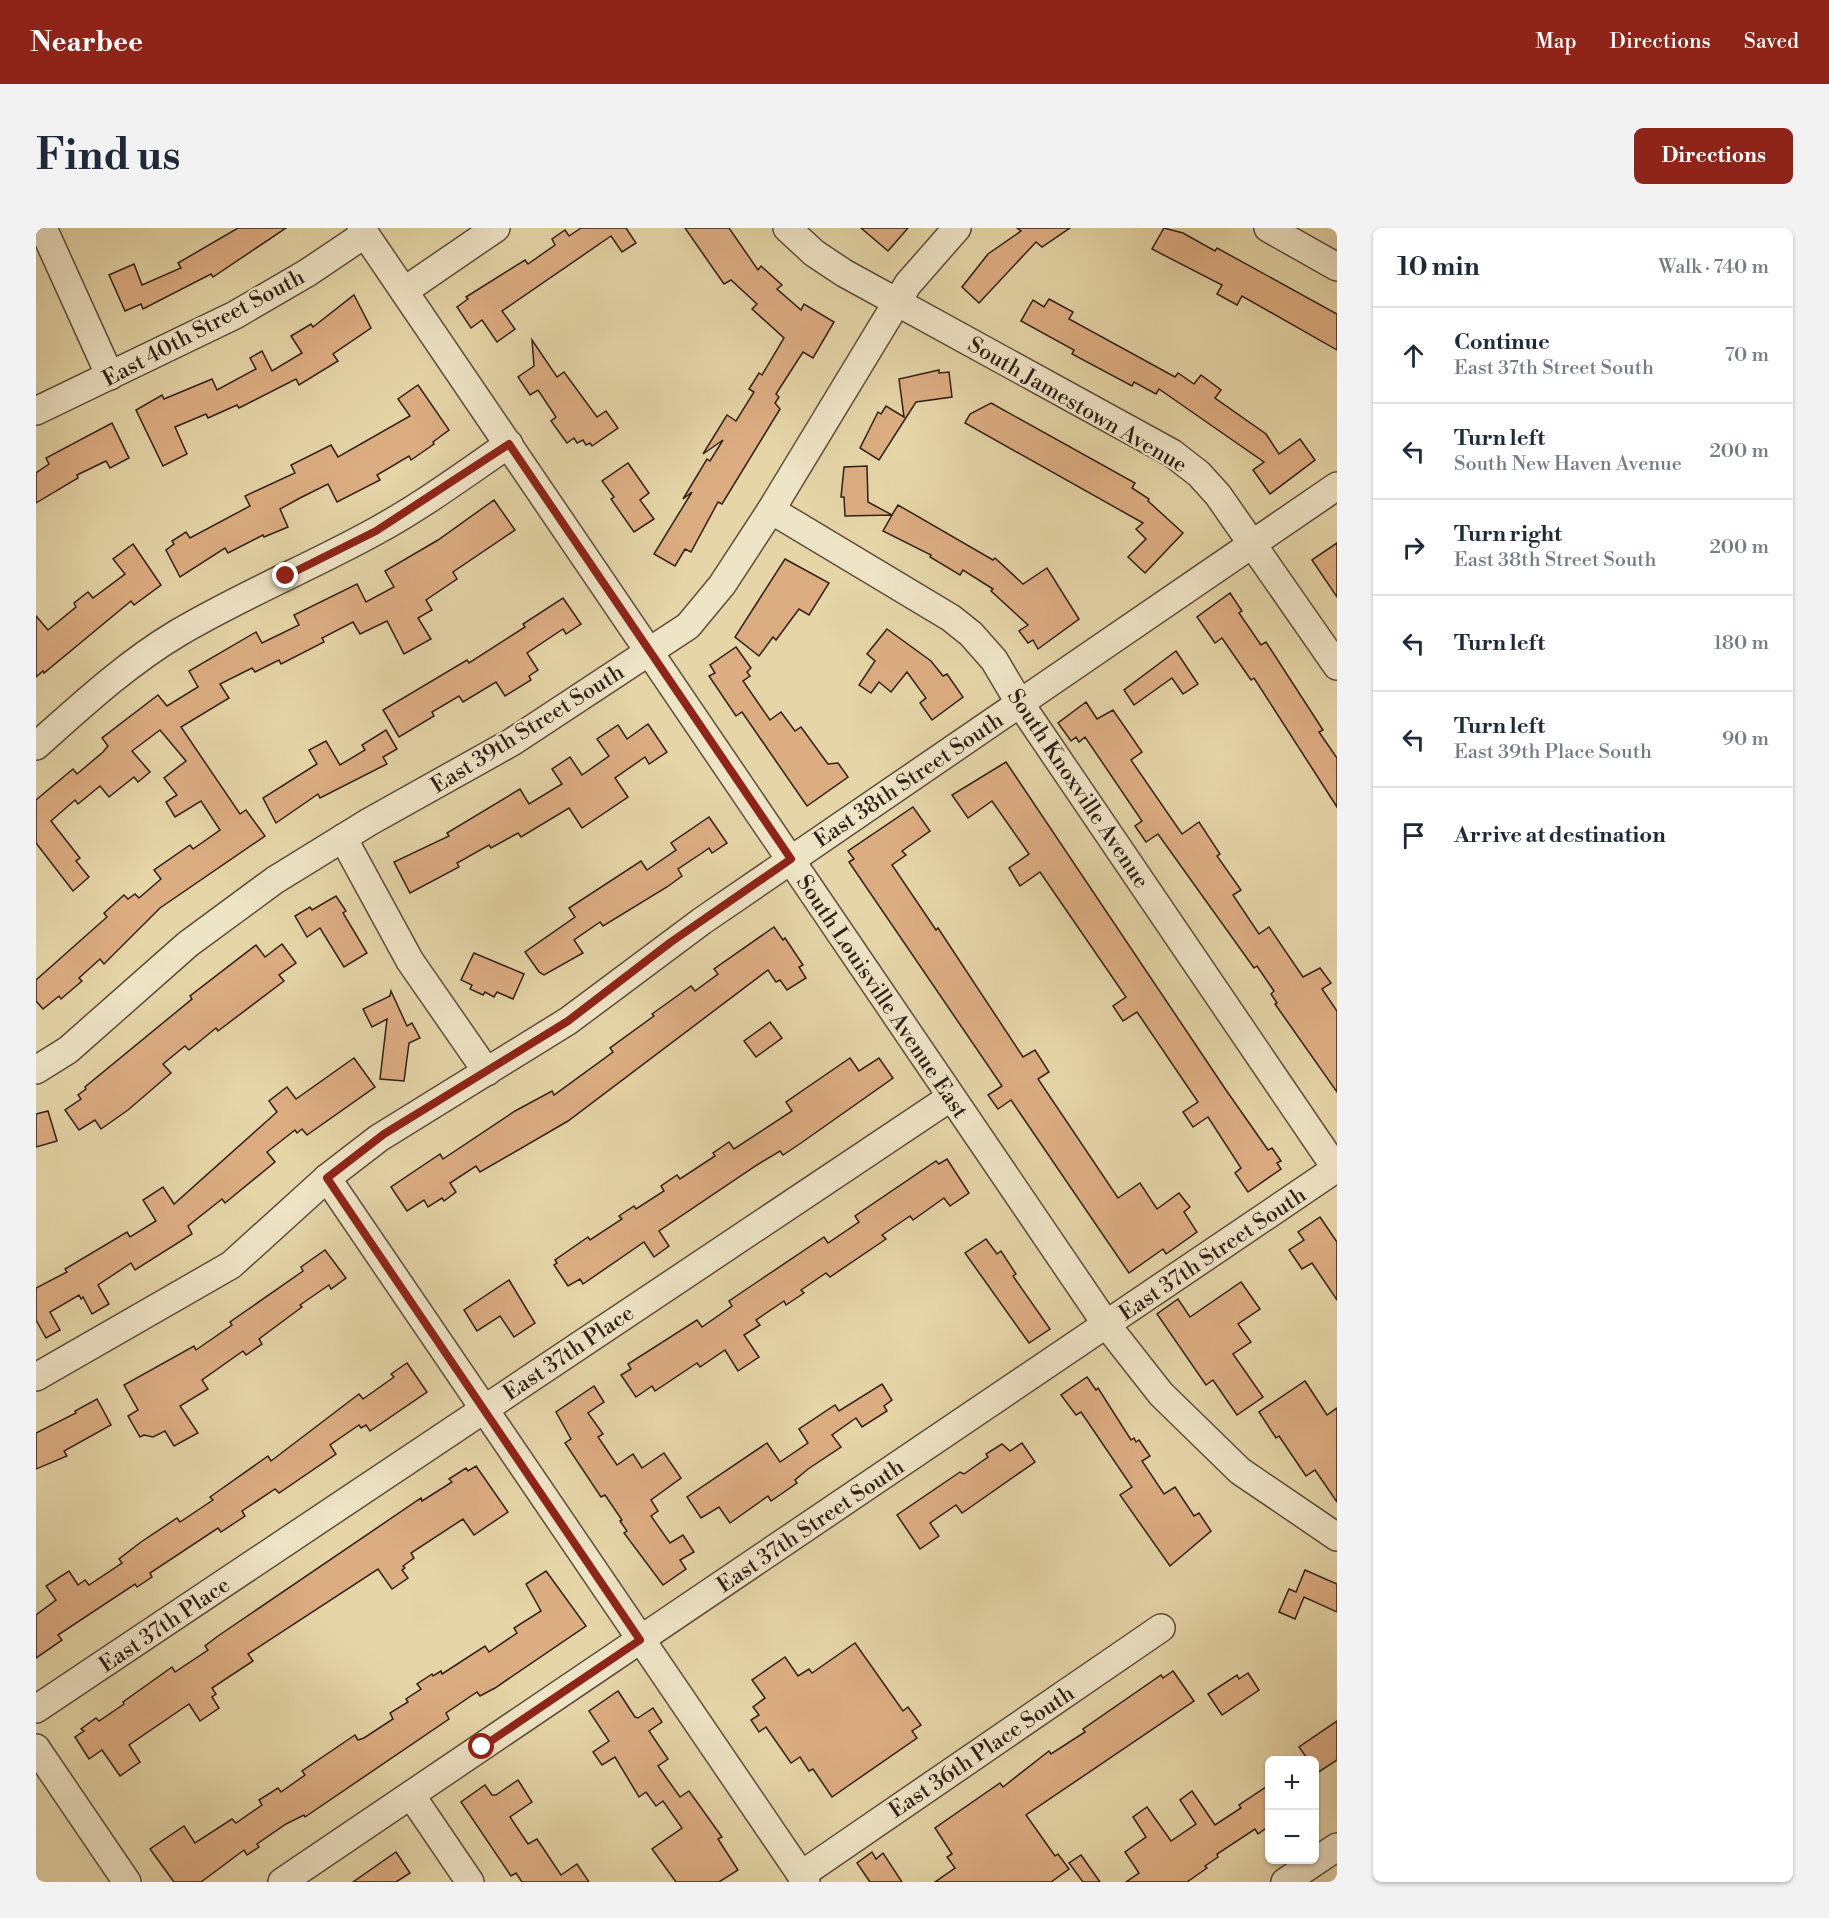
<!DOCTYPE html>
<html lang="en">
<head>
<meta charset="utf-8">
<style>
	:root { --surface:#fff; --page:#f2f2f3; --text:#1f2937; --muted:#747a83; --line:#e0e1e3; --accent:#8f2418 }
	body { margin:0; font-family:"Libre Bodoni",serif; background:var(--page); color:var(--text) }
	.controls { position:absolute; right:18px; bottom:18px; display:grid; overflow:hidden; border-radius:9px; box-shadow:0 2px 4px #0004 }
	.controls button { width:54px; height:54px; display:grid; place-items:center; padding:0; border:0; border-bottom:2px solid var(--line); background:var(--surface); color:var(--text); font:30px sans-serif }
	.stop { position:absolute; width:18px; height:18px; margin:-14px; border:4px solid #8f2418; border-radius:50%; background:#fff }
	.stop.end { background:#8f2418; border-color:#fff; box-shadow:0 2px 6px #0008 }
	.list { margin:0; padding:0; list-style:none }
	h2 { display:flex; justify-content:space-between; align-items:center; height:78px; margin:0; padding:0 24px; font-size:26px }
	h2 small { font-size:20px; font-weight:400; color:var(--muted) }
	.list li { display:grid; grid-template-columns:39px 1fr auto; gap:18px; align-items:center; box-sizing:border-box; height:96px; padding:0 24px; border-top:2px solid var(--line) }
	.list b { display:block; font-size:22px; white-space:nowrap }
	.list p { margin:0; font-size:20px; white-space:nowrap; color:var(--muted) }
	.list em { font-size:20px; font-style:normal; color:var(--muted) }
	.icon { flex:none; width:33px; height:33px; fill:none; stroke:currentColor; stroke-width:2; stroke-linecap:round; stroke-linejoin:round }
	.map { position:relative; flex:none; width:1301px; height:1654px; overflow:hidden; border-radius:9px }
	header { display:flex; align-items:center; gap:36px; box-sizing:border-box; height:84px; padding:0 30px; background:var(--accent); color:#fff }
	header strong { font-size:28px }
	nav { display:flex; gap:33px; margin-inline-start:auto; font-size:21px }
	.intro { display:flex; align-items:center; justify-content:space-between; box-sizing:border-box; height:144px; padding:0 36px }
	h1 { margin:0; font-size:42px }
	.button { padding:15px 27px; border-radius:9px; background:var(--accent); color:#fff; font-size:21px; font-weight:700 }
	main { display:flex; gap:36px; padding:0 36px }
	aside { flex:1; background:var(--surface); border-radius:9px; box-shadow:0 2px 4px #0004 }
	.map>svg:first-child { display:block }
	.building { fill:#ddad82; stroke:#311f16; stroke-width:1.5 }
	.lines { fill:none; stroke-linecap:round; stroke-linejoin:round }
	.minor-casing { stroke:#5e4c3a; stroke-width:30 }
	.minor { stroke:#eee4c6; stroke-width:27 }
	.route { stroke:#8f2418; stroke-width:8 }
	.labels { text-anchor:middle; stroke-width:4.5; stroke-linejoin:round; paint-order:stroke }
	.street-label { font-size:22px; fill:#311f16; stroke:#eee4c6 }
</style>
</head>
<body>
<header>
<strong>Nearbee</strong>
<nav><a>Map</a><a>Directions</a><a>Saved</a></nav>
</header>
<div class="intro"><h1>Find us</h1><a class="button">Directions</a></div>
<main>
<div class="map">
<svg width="1301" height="1654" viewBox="0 0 1301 1654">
	<rect width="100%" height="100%" fill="#e5d5a7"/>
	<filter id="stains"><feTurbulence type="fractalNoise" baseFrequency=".00333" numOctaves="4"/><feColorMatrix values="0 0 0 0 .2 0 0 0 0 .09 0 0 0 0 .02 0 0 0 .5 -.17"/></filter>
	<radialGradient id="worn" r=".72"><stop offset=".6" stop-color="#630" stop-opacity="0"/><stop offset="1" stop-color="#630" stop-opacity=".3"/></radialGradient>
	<!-- building -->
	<g class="building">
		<polygon points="202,0 250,0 177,49 175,46 107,81 105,76 89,83 73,47 98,36 106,57 145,40 142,35"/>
		<polygon points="545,0 590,0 600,15 586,24 575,8 466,83 479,101 461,114 446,92 435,100 421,79 432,71 430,69 489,32 492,36 519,17 516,11 529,2 533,8"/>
		<polygon points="649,0 693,0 722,42 725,38 746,57 741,61 765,82 768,76 798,94 777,130 767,124 740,166 743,169 739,175 744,181 686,276 682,274 655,324 649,321 639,338 618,326 656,264 647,271 671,231 674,233 687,212 667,226 691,187 700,193 718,164 713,161 723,145 726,147 748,110 716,81 721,76 695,52 688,56"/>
		<polygon points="825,0 872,0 852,23"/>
		<polygon points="981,0 1034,0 1006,19 1000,14 943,75 926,59 952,26 985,3"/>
		<polygon points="1128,0 1147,5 1179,23 1181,20 1301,86 1301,122 1206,68 1201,77 1181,66 1186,57 1116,21"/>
		<polygon points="318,67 335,100 297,126 302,133 263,157 260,151 203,180 201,177 172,190 170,186 139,199 151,226 127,238 100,182 126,167 128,171 176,151 181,162 220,141 214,130 226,123 236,143 266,125 255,108 275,96 277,99"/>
		<polygon points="1013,71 1037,84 1033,91 1139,149 1142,145 1158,156 1165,147 1185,162 1179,170 1230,206 1243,226 1264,211 1279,232 1234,266 1217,242 1228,234 1169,193 1123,161 1120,166 1098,154 1096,158 1036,126 1038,122 985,93 997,72 1008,79"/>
		<polygon points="496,112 521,149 528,144 561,189 570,183 582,200 556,218 554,215 550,217 547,212 541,215 538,210 531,215 515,193 520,189 502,162 494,167 482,149 498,138"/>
		<polygon points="903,142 903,145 913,144 916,169 880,174 843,232 824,220 842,184 845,186 850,178 868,189 863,151"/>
		<polygon points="382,157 413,202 397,214 398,216 375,232 373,228 341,247 344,252 301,274 292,256 264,270 244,281 252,299 228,309 227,307 192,325 189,320 144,349 130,322 138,316 136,313 150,304 154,310 214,278 209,268 259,245 255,237 295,217 302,229 374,188 362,171"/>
		<polygon points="955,175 1099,255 1096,260 1113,271 1112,273 1147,305 1109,345 1092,329 1110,311 1100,301 1107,295 929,195 934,186"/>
		<polygon points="76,195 93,230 74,240 70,233 41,247 42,250 0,275 0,245 13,236 10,230"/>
		<polygon points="592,235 613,265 604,272 618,291 598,304 575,271 578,269 566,253"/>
		<polygon points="831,238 832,274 856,287 862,277 957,332 959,330 987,356 1011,340 1043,391 1002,421 997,412 992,415 983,403 992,397 955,363 957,361 927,342 924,347 894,329 895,327 847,303 856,287 809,288 808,269 805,269 808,239"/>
		<polygon points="458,272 479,302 417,344 421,351 390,372 396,382 382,390 395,411 368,426 351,393 324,406 317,394 286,410 288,414 245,436 243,432 219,444 216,440 184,456 193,470 145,499 204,586 210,582 229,608 124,680 68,736 64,731 43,750 46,753 25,771 23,768 7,781 0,773 0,752 71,689 68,685 88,667 92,671 99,666 103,670 125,651 118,642 154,617 157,621 184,602 165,573 139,589 130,574 141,567 128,550 150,533 124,502 96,523 114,544 102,554 98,549 73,569 64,558 42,576 39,572 15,593 44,630 40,633 53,649 37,663 0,615 0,572 37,541 41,546 67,524 72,518 66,510 122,467 131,478 162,459 153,443 220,404 226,415 263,397 258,387 321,356 330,374 358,359 349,343 402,312"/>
		<polygon points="1301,315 1301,369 1276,332"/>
		<polygon points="97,316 125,357 98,377 95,373 8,445 7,443 0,449 0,388 12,402 40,379 38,375 52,364 57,370 89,346 77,331"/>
		<polygon points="749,331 793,355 773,387 763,381 740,412 737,409 723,428 699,409"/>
		<polygon points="1194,365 1206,383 1203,385 1225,417 1230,414 1287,502 1283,504 1301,530 1301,579 1218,450 1215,452 1186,410 1179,415 1161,389"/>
		<polygon points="527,370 545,396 530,406 527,401 491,425 502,442 493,448 495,452 469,468 460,454 427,474 423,468 396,484 398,488 363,509 347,482 431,432 433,435 489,399 487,396"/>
		<polygon points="851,401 895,433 907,448 911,446 927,469 896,492 884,475 890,470 871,444 855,464 843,454 835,465 823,457 839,433 831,426"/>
		<polygon points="700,419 715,440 711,444 714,448 707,453 734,492 745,484 759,503 765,499 792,536 802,535 812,549 771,578 706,484 700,488 673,448 679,445 674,437"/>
		<polygon points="1140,423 1162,456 1147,466 1136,450 1098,477 1088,462"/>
		<polygon points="1050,474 1061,491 1077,482 1106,524 1095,532 1146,606 1163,594 1184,626 1181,628 1205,662 1197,667 1223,706 1233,699 1267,749 1284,740 1295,755 1286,761 1301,783 1301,864 1239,776 1241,775 1235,766 1238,763 1221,738 1218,740 1122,606 1110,614 1099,598 1106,593 1049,509 1043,514 1040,509 1035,513 1022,495"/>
		<polygon points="612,496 631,524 613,536 609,529 579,550 592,569 546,600 533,580 485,609 482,605 455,620 453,617 421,635 423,639 374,665 358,634 413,608 411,605 484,561 493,576 526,556 516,541 534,529 546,547 573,528 561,511 582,497 591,511"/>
		<polygon points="350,502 361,521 347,529 351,536 284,570 282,566 240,595 227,570 281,536 273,522 290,513 304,537 329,522 326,517"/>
		<polygon points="970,534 1190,862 1232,922 1236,920 1245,933 1241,935 1245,941 1212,964 1199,945 1205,940 1172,889 1157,899 1147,884 1162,874 1101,784 1087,793 1077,778 1090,769 1004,644 984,658 973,640 993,626 956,573 932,590 916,567"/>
		<polygon points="877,579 894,603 866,623 870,627 856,637 900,702 902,700 987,829 999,822 1013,844 1002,851 1082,970 1104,955 1121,981 1143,965 1154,979 1148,984 1161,1004 1130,1026 1127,1021 1093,1045 975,872 962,881 952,867 966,858 813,634 818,631 812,623"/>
		<polygon points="673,589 691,615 676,625 673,620 666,625 642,641 646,648 631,659 567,698 564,694 538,712 547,725 508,747 503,744 489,724 539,689 533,680 605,633 611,642 640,622 635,615"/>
		<polygon points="300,668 310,683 307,685 331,725 308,739 284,700 271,709 259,688 274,679 276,682"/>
		<polygon points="738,699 747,712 749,710 767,737 763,739 770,750 751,762 744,752 740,754 732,742 532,893 444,944 440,938 414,955 420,964 408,973 406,970 392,979 388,972 371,983 355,959 404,926 407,931 479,883 516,863 518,867 577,824 574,820 618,788 616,786 655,758 659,763 682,746 678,741"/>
		<polygon points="246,716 260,735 243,747 248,753 182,803 180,800 153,822 149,818 127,836 135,845 92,882 65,901 59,892 43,902 29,882 45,871 42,867 50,861 49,859 156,771 154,768 220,717 229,729"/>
		<polygon points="438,725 488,746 477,771 461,764 458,769 449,764 447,767 434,761 436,757 425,752"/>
		<polygon points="355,763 371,798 376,795 384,810 373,815 368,853 344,851 351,791 336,799 327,781 354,768"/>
		<polygon points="734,794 746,810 720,829 708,813"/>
		<polygon points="318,830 339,859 271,907 266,901 261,905 259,902 231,924 239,934 189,975 186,971 152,998 156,1006 99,1042 95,1035 62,1057 73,1076 56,1086 47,1069 45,1071 43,1067 14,1084 24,1102 10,1110 0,1092 0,1060 31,1044 29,1041 91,1004 94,1009 120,993 107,972 127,959 138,976 241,884 233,873 251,859 260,871"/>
		<polygon points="814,830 823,843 843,830 857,850 765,915 747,927 744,923 721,937 623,1003 633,1018 618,1029 608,1014 547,1056 544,1051 532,1058 518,1037 521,1035 519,1032 552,1009 554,1012 586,991 583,988 598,978 600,981 628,963 625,958 641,947 644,951 679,928 677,925 693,914 698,921 756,883 750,874"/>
		<polygon points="12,883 21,913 0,919 0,886"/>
		<polygon points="911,931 933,965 914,978 908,970 877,992 874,988 846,1007 850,1011 794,1049 790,1045 765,1062 768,1065 750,1077 748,1073 720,1092 724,1097 708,1107 723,1129 702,1143 689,1122 664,1139 661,1135 619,1163 616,1158 600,1169 585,1147 595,1141 592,1136 661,1092 666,1099 696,1078 693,1073 721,1054 788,1009 792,1015 823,994 819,988 900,933 903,936"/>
		<polygon points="1284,989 1301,1014 1301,1072 1276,1035 1266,1041 1253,1022 1268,1012 1262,1004"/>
		<polygon points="950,1011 961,1026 965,1023 980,1046 977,1048 1014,1101 993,1115 929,1025"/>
		<polygon points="289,1022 310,1050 295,1061 293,1057 264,1077 266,1079 223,1111 226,1116 210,1127 207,1123 166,1152 172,1161 144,1178 162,1205 138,1218 129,1203 117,1209 108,1207 104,1209 92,1188 102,1182 88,1157 158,1118 160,1122 196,1097 194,1094 267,1043 265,1039"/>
		<polygon points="473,1052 499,1095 478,1109 464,1088 441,1103 428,1082"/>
		<polygon points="1205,1054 1224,1081 1202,1096 1215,1114 1197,1126 1227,1169 1201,1187 1177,1152 1170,1157 1121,1086 1142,1071 1154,1089"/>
		<polygon points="371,1135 391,1164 334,1203 330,1197 325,1200 323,1197 294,1217 300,1226 243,1265 239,1261 206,1283 209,1288 185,1304 182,1300 114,1345 116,1349 101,1359 99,1356 22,1407 26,1412 0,1430 0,1387 20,1372 10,1358 33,1343 42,1357 49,1352 53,1357 86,1335 83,1331 105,1314 141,1290 144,1294 177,1272 174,1269 232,1228 235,1233 323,1166 327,1171 358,1149 355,1146"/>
		<polygon points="1051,1149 1060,1162 1062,1160 1095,1212 1098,1210 1100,1214 1103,1212 1114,1228 1106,1233 1128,1266 1139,1259 1158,1288 1163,1285 1175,1303 1134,1338 1084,1267 1096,1259 1045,1184 1040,1187 1025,1167"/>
		<polygon points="1269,1153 1291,1187 1301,1180 1301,1274 1279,1242 1270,1248 1243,1208 1240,1210 1223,1184"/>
		<polygon points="846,1156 856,1172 848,1178 851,1183 826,1199 820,1190 796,1207 805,1219 772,1241 759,1252 761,1255 735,1273 732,1268 694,1295 683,1279 665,1290 651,1269 731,1215 744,1234 772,1215 763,1201 799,1177 803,1183"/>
		<polygon points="558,1158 568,1174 552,1185 567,1206 562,1209 581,1237 597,1226 606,1240 628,1225 645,1250 615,1272 622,1283 615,1288 634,1315 647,1307 658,1324 644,1332 650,1341 627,1357 588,1305 591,1303 584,1293 586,1292 569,1267 565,1269 529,1215 535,1211 520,1184"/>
		<polygon points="61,1171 75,1197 28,1223 31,1228 0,1241 0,1205 40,1185 39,1183"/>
		<polygon points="986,1215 999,1234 926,1285 920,1277 894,1295 903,1308 884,1321 861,1287 924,1244 928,1246 952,1229 950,1226 966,1216 974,1223"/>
		<polygon points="440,1238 472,1284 438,1307 427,1291 375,1325 378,1330 367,1338 369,1340 366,1342 372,1350 356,1361 342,1341 212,1426 217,1433 176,1460 180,1466 176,1469 183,1480 164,1493 153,1476 93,1517 104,1534 84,1548 66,1522 53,1531 39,1509 48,1503 45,1501 60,1490 63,1493 88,1476 87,1474 136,1439 139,1444 172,1422 169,1418 182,1408 385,1270 386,1273 416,1254 413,1251 430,1240 432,1243"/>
		<polygon points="1269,1342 1301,1356 1301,1384 1268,1369 1259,1391 1243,1384 1253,1361 1260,1364"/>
		<polygon points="510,1343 550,1398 459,1460 444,1468 441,1464 410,1485 413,1491 269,1589 268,1587 250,1596 221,1616 223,1619 211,1627 208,1622 165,1654 138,1654 114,1621 148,1598 159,1615 196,1591 200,1595 226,1577 223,1572 242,1560 245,1564 269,1547 266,1543 319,1507 322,1512 328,1510 357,1491 354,1485 372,1474 370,1471 385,1461 381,1456 396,1446 397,1448 405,1443 406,1446 449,1418 453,1424 481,1405 478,1400 505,1383 490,1356"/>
		<polygon points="819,1415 867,1483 872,1479 885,1497 876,1503 881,1510 796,1569 777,1541 773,1543 764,1529 755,1535 730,1499 723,1504 715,1492 723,1487 717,1479 729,1470 716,1452 749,1429 762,1448 773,1441 776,1445"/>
		<polygon points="1137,1443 1158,1473 990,1587 1019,1628 1022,1626 1033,1641 1015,1654 899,1654 919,1640 911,1629 916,1626 899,1600 964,1555 967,1559 1013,1523 1015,1526 1049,1504 1047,1501 1125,1447 1127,1450"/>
		<polygon points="1212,1445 1223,1462 1186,1487 1172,1466 1201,1447 1203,1451"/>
		<polygon points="582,1463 599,1489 602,1490 617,1480 626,1494 613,1503 632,1531 622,1538 644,1569 653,1563 686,1609 682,1611 702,1642 683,1654 640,1654 616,1621 646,1600 627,1573 620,1578 610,1564 603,1569 579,1529 566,1537 557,1524 573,1513 553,1483"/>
		<polygon points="1301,1493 1301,1532 1281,1545 1278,1533 1273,1533 1263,1519"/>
		<polygon points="482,1552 496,1574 474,1589 492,1616 501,1611 525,1647 541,1636 553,1654 486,1654 480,1645 475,1648 425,1574 449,1557 456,1567 460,1567"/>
		<polygon points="1233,1557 1233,1598 1222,1606 1219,1601 1181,1626 1182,1629 1169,1638 1171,1640 1151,1654 1090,1654 1103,1645 1089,1624 1110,1609 1097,1589 1111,1579 1135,1613 1160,1596 1144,1572 1156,1563 1179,1597 1205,1580 1203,1577"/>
		<polygon points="360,1624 374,1645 360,1654 317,1654"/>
		<polygon points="836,1624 840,1631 847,1625 866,1654 834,1654 821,1635"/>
		<polygon points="1045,1627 1064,1654 1047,1654 1033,1635"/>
	</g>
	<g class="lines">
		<defs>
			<g id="minor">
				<polyline points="7,0 74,148"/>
				<polyline points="325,0 1070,1096 1125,1166 1204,1243 1301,1309"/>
				<polyline points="751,0 778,25 808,45 1136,225 1163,246 1182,267 1301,438"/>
				<polyline points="1232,0 1301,39"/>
				<polyline points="368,63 460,0"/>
				<polyline points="0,183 199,87 271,45 329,6"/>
				<polyline points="735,282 915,390 935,406 958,432 983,474 1301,942"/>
				<path d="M0,518c45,-40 90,-82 142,-113 64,-38 133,-66 198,-102 46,-25 89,-57 133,-87"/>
				<polyline points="307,610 374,733 451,844"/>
				<polyline points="0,842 32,822 152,716 239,652 333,594 476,514 652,398 686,357 735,282 872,56 921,0"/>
				<polyline points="291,950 770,1654"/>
				<polyline points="0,1149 195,1037 291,950 343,910 532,793 666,693 1301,258"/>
				<polyline points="0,1481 915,869"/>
				<polyline points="0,1520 91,1654"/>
				<polyline points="375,1567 434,1654"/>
				<polyline points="765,1647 1125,1400"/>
				<polyline points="246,1654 1301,940"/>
				<polyline points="1249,1654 1301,1619"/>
			</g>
		</defs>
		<!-- minor casing -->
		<use href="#minor" class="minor-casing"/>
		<!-- minor -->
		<use href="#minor" class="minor"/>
	</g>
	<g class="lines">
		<!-- route -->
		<polyline class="route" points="250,348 340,303 473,216 755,631 635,714 532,793 348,906 291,950 604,1412 446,1519"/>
	</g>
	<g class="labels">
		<!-- street labels -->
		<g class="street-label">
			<text transform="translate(167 99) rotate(-28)" y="8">East 40th Street South</text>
			<text transform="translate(1042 176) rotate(30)" y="8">South Jamestown Avenue</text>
			<text transform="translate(491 500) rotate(-32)" y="8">East 39th Street South</text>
			<text transform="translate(872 551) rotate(-34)" y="8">East 38th Street South</text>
			<text transform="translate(1043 560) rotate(56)" y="8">South Knoxville Avenue</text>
			<text transform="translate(847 768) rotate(56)" y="8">South Louisville Avenue East</text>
			<text transform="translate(1176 1025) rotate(-34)" y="8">East 37th Street South</text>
			<text transform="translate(532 1124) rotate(-34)" y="8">East 37th Place</text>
			<text transform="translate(774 1297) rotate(-34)" y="8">East 37th Street South</text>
			<text transform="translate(128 1396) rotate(-34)" y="8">East 37th Place</text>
			<text transform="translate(945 1523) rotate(-34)" y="8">East 36th Place South</text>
		</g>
	</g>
	<rect width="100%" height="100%" filter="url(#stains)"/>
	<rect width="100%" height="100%" fill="url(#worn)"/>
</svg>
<div class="controls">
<button>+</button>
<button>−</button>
</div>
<div class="stop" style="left:446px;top:1519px"></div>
<div class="stop end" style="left:250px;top:348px"></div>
</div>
<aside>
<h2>10 min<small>Walk · 740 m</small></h2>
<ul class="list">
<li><svg class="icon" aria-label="ahead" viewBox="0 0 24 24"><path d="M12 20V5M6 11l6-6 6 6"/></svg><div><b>Continue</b><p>East 37th Street South</p></div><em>70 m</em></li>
<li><svg class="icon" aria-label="left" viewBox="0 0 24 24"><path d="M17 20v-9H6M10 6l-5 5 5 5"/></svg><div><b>Turn left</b><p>South New Haven Avenue</p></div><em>200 m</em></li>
<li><svg class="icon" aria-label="right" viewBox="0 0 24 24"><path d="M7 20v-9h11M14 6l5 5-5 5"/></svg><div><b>Turn right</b><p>East 38th Street South</p></div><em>200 m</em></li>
<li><svg class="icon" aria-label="left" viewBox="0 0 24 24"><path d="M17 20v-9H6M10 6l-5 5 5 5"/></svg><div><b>Turn left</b></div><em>180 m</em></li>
<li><svg class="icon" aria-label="left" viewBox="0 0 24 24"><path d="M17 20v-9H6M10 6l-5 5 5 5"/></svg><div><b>Turn left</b><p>East 39th Place South</p></div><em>90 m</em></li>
<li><svg class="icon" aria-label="arrive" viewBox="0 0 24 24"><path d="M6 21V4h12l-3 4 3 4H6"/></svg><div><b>Arrive at destination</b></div></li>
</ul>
</aside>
</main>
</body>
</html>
